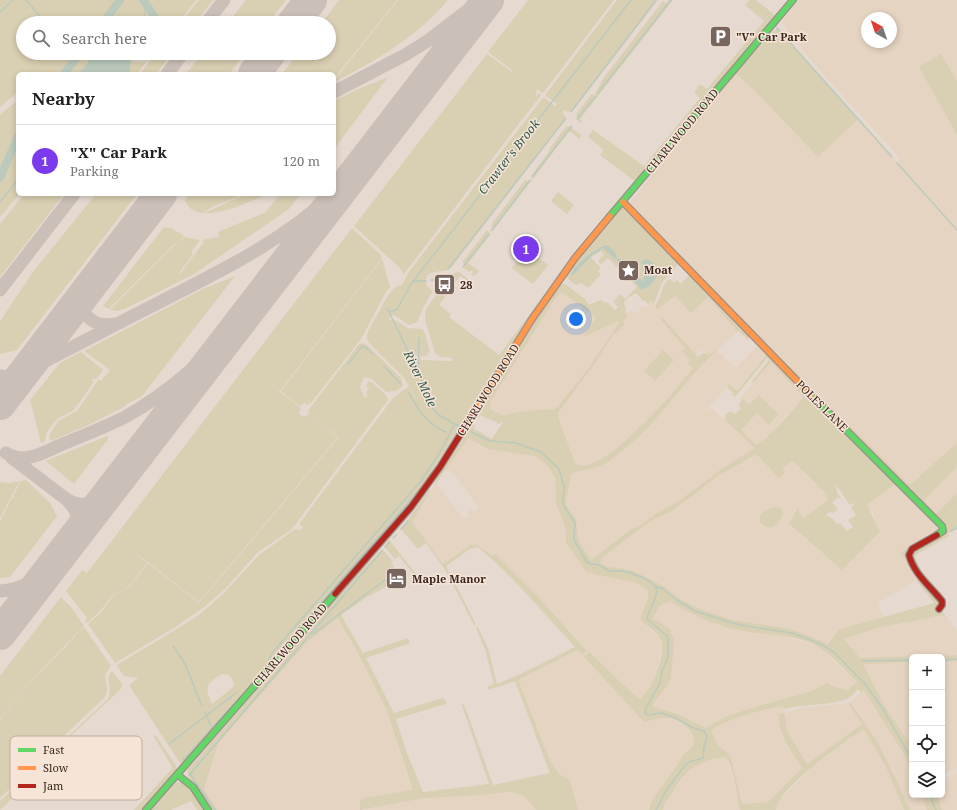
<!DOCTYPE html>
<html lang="en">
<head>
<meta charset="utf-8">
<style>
	:root { --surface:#fff; --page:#f6f6f6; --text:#222; --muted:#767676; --line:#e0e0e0; --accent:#7c3aed }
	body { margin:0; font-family:"Noto Serif",serif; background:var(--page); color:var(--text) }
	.controls { position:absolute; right:12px; bottom:12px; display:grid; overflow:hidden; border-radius:6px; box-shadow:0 2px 6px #0003 }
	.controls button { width:36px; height:36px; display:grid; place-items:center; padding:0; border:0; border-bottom:1px solid var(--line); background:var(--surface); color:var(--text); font:20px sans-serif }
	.compass { position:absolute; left:861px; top:12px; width:36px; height:36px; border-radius:50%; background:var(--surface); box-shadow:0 2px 6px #0003; rotate:320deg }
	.you { position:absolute; left:576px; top:319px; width:14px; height:14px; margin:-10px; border:3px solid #fff; border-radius:50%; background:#1a73e8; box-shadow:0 0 0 6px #1a73e833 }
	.badge { display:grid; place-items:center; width:26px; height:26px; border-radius:50%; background:var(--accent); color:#fff; font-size:13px; font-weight:700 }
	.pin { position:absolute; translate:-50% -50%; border:2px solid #fff; box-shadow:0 1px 4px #0006 }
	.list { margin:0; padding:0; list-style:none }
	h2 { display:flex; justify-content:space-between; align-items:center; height:52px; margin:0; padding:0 16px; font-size:17px }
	h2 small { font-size:13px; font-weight:400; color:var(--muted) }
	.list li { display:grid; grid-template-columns:26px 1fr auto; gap:12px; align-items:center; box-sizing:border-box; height:72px; padding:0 16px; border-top:1px solid var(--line) }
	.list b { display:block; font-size:15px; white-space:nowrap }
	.list p { margin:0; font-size:13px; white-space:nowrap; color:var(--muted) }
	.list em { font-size:13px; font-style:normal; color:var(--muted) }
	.icon { flex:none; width:22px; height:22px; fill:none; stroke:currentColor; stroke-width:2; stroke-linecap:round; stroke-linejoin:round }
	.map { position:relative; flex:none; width:957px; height:810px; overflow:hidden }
	.search { position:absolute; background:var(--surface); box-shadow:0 2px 6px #0003; left:16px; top:16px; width:320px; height:44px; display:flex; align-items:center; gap:10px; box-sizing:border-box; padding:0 14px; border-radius:22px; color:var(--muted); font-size:15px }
	.panel { position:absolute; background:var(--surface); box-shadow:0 2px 6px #0003; left:16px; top:72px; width:320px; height:124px; border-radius:6px }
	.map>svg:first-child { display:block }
	.farmland { fill:#e5d4c1; fill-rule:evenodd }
	.green { fill:#d9cfb2; fill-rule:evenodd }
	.water { fill:#bbcabc }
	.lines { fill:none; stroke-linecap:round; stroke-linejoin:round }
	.stream { stroke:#bbcabc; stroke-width:1.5 }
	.river { stroke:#bbcabc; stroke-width:8 }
	.taxiway { stroke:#cac0b8; stroke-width:13 }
	.runway { stroke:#cac0b8; stroke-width:32 }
	.fast-casing { stroke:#9b8f88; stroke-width:8 }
	.slow-casing { stroke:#9b8f88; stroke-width:8 }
	.jam-casing { stroke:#9b8f88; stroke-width:8 }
	.fast { stroke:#63d668; stroke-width:5.5 }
	.slow { stroke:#ff974d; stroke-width:5.5 }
	.jam { stroke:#b3261e; stroke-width:5.5 }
	.labels { text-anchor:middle; stroke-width:3; stroke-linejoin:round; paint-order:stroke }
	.poi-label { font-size:11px; font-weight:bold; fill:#3b2620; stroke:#f6e5d7; text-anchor:start }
	.street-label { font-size:11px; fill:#3b2620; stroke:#f6e5d7 }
	.water-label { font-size:12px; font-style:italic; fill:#2f5b4d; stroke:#f6e5d7 }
	.key { fill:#f6e5d7; stroke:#beaca0; stroke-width:1 }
	.key-label { font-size:11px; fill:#3b2620 }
</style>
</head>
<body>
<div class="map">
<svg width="957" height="810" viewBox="0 0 957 810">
	<rect width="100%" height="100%" fill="#e6dad0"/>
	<!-- farmland -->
	<g class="farmland">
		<path d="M799,0h158v443l-47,43 -112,-110 -168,-171 1,-4 104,-128 20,18 63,66 39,-38 39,43 4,-4 -78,-85 -20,-24 -20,-27zM867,18h24v24h-24z"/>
		<polygon points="670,291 691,313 708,297 738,332 717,350 735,368 757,346 759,346 767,353 736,391 729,385 707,409 709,411 712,408 716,412 755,448 720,470 676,503 655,514 641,525 630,530 591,560 579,542 577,533 576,519 566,505 566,500 571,475 574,472 600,466 627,447 659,414 699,367 714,353 707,355 701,350 696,355 663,318 661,320 685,348 694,368 637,431 626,441 595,463 580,465 575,463 558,417 558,413 593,366 613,335 625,325 623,323 625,317 631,310 635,314 643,306 646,308 651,301 656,304 662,293"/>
		<polygon points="562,293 596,318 583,338 618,321 620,323 595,359 558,406 554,409 507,415 498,414 490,407 491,400 555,299 558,295"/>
		<polygon points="770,361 803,397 773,431 756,445 740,430 757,413 743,400 742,401 740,399"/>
		<polygon points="468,438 488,449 530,455 541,460 554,475 556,504 565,527 565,542 580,565 585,570 593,574 629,580 645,586 648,591 647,599 641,614 645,625 660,637 661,647 657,672 646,694 640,699 625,687 600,662 589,652 584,657 644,722 663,718 673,720 686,726 693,737 693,746 684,754 673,771 652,800 649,810 578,810 570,780 559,774 551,763 517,680 578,650 582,654 587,650 542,601 495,554 492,556 478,544 464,549 443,564 412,522 436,484 464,519 470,515 468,512 472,509 474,512 479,508 457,478 446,469"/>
		<polygon points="781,443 807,476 828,496 828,500 802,518 796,509 789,525 842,570 880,533 873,514 867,505 897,483 941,528 934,530 911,545 912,566 918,579 878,603 883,617 842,629 837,633 829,644 810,636 791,629 768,625 741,622 714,614 683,601 663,586 648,578 618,568 606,567 600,563 602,558 634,533 659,516 672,511 723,472 724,473 756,454 779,478 784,472 767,453"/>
		<polygon points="957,467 957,493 936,514 924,500"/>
		<polygon points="670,601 694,615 721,626 745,631 775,634 790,638 814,645 826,653 857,682 848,690 834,687 826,683 809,692 761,705 727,716 706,728 680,715 654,707 653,704 654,702 670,680 674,642 673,635 670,629 653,618 659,606"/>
		<polygon points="945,615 957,630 957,655 860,658 844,639 877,628"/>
		<polygon points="338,618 359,655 387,711 413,790 363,798 360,802 360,810 217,810 204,789 218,743 307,642"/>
		<polygon points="957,661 957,767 942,775 942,662"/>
		<polygon points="882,662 912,662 912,747 884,705 863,664"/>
		<polygon points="864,690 908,761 912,771 912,795 921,795 927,810 910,810 897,781 877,741 850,702"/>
		<polygon points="848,703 862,724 807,764 787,731 784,713 781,732 803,768 768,802 742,804 731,758 726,751 718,746 711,730 732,719 758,711 783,706 785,713 802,708"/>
		<polygon points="864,729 886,767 904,810 776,810 779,800 812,767"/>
		<polygon points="726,757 734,779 740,810 663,810 672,792 689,771 695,765 705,761"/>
		<polygon points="957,773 957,810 942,810 937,795 942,795 942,780"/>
		<polygon points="508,792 516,793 525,797 536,810 362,810 425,798 482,795"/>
	</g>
	<!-- green -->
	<g class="green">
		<polygon points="0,0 196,0 178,23 23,23 23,53 145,53 144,56 133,57 133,62 146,62 137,74 18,74 18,92 0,107"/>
		<polygon points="199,0 213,0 195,23 180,23"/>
		<polygon points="246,0 286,0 268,23 228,23"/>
		<polygon points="339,0 397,0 334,79 334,74 282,74 298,53 329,53 329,23 322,23"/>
		<path d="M398,0h50c-28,34 -75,63 -114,82v-1z"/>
		<polygon points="528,0 614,0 543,93 537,89 536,91 537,92 536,94 537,96 539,93 541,95 404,274 399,267 354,226 487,54 512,72 513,71 488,52"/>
		<path d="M617,0h41l-84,109 -6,3 -4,-2 -1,2 2,4 -1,6 -113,146c-7,6 -25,0 -25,13 0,5 3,8 7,10l-9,15 -7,16 -8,3 -15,-10 -6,3 3,2 2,-1 15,9 14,1 3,4 5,20 -2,-1 -1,3 2,1 -12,1v-2h-3v4l7,-1v2l31,1v-3l-12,-1 -5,-4 -10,-33v-6l2,-6 9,-13 2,1 16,-23 5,-1 10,8 1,2 -10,-6 -21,29 12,9 -2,3 50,38 50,-66 -51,76 -75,121 -103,119v3l-136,155h-4l-51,-78 9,-7 -14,-2 -7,-10 1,-2 59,-35 23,-15 23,-20 36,-39 36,-26 5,1 3,-3 -4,-3 94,-126 13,-10 3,-1 11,17 -16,-26 -36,-36 -1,-5 1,-6 19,-34 7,-9 9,-4 5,-11 134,-174 3,-1 10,8 2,-2 -11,-8v-2zM223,674l6,1 4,5 1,5 -2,3 -20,16c-8,-17 -6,-22 11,-30z"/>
		<path d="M669,0h4l-93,119 2,2 -1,2 -5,-4 1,-6 15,-19 2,1c2,-2 8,-13 8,-15l61,-79 3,2z"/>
		<polygon points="750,0 756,0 776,16 636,182 600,155 604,150 588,137 593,130 644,166 700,98 694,92 700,84 707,89 764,21 745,5"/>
		<polygon points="777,28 858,119 818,157 755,91 735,73"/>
		<polygon points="156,53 172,53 156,74 140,74"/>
		<polygon points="203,53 245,53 229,74 186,74"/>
		<polygon points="941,54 957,81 957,135 919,67"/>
		<polygon points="388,77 334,149 334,101 356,90"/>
		<polygon points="18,100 19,194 0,217 0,115"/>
		<polygon points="569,126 581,135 580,139 569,131 533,179 531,176 550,150 549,149 566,127"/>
		<polygon points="531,179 532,180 495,228 491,232 490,231 493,227 491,226 493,222 525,180 528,182"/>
		<polygon points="558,192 574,205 567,214 551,201"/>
		<polygon points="24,194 64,194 0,277 0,224"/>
		<polygon points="96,194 137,194 17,350 0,354 0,322 4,315 33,272"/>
		<path d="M189,194h55l-32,13 -9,6c-10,-1 -15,-5 -18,-13z"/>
		<path d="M246,194h22c-20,8 -42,20 -64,19z"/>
		<polygon points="280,194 300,194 289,209 194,274 125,309 117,311 110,310 169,250 185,237 200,240 191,252 193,254 179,273 180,274 204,242 202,240 219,237 218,232 266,212"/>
		<path d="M621,208h4l5,3 49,52 -17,20 -8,20 -3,-2 -3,3 -4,-4 -1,1 -7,-8c-5,3 -10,5 -12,10l2,6 -1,3 3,3 -5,7 2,3 -12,10 -20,31 -35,47v4l17,46c24,19 104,-77 118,-95l-5,-5 2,-2 -2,-3v-1l-6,-6 3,-3 -24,-28 2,-2 35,39 5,-4 5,2 9,-5c-33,30 -56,69 -90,97 -9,7 -20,17 -30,20 -9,3 -19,2 -26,8l-5,25v5l10,14 1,14 2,9 12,18 39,-30 11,-5 14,-11 21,-11 44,-33 35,-22 -31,-29 2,-3 -1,-1 5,-4 5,3 6,-6 -3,-3 5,-6 6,6 10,-10 19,19 -9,11 -12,-12 -16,17 15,15c19,-13 33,-30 47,-48l-32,-35 -18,21 -1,-2 17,-21 -2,-2 -32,39 -3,-3 1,-1 -6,-6 2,-3 8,7 34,-42 139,136 47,-42v24l-33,33 12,14 21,-21v35l-10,6 2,2 -32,18 -2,3 7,15 21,23 -4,4 2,10 4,6 -68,13 -33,11 16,19 97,-3v6l-15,1v-5h-30v5l-49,2 21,41 28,42v24l-6,-13 -42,-68 -3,3 -3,-4 -6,7 -7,4 -14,3 -38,4 -9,2 -1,-3c-26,5 -49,10 -72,24l7,16 8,5 5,7 11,46 26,-2 34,-34c-9,-16 -25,-34 -23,-54l5,-1 3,18 20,33 55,-40 -14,-21 2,-1 27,39 20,40 13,29h-6l-18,-43 -22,-38c-20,14 -86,58 -88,81h-36c-4,-17 -5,-39 -14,-53 -25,3 -37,10 -51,31 -4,7 -10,14 -12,22h-14l3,-10 21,-29 11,-17 9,-8c5,-17 -16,-29 -31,-28 -6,1 -12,3 -18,4l-60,-65 5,-5c18,15 32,33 51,47 12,-9 26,-44 21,-60 -3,-8 -15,-12 -20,-19 -1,-11 11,-20 6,-31l-13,-7 -41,-8 -6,-2 -4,-4 -17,-25 -1,-16 -9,-23 -1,-26 -6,-10 -8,-8 -7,-4 -46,-7 -20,-11 -34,48 3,-7 36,-55 2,1 -2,3 19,11 9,-14h1l1,-2 -1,-1 -2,2 -20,-9 -1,3 -2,-1c8,-11 13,-23 20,-35 18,-34 42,-66 63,-97l5,-1 20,15 4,6 12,-5 4,3 2,-1 8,8 3,-3 -4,-4 8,1 -9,-2 7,-8 5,5 12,-12 -29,-29 -7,6 -3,-3 6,-7 -3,-3 -10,7 10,10 -3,3 3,3 -13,14 -7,-5 -3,2 -4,-1 -8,-7 14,-21zM603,245h2l12,11v2h-3l-8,-9 -4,-1 -19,17 -10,10 -2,-1 13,-15zM645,258l9,6 7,7 -9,13 -8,5 -4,-1 -24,-25 5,-4 22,22 1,-5 -3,-14zM560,293l4,1 32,24 -14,20 36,-17 1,2 -29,43 -32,40 -4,3 -29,2 -22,4 -8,-3 -5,-4 1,-8 64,-101zM756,454l23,24 6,-5 -3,-4 10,-9 36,36 -2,1 2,3 -25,18 -6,-9 -8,15 53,46 38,-38 -13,-27 30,-22 44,45 -6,1 -2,3 -33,21 12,13 6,13 -2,1 18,23 -90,25 -5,2 -11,14 -18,-8 -19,-7 -59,-9 -29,-10 -20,-9 -20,-15 -15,-8 -18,-8 -12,-2 -10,-1 -8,-4 2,-5 32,-25 22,-15 16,-7 51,-39 1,1zM836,485l14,20 2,-2 2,2 -3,3 5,7 -8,5 5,7 -6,4 -7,-8 -3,1 -4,-5 -7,-4 3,-3 5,1 4,-4 -6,-6 6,-6 2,2 1,-1 -4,-5zM670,601c23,15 46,25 73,30 25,4 53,3 75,16 15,9 27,23 39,35l-9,8 -14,-3 -7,-4 -18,9 -48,13 -34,11 -21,12 -26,-13 -26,-8 -1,-3 1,-2 12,-15 5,-9 3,-39 -4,-10 -17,-11 6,-12z"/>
		<polygon points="164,227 171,228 184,236 181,240 171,247 109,309 103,306"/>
		<polygon points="352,228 380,254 382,258 280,391 259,375 297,405 301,409 298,413 305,417 309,413 338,437 199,602 131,549 147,563 129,586 113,595 100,611 87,623 85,620 87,618 66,591 82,570 87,573"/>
		<polygon points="487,230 490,233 490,235 468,263 479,271 474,276 471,274 473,272 471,270 469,272 464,268 463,261"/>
		<polygon points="527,249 548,265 533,284 512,268"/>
		<polygon points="382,259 390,287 386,292 361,339 311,403 308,400 310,404 308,405 305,403 304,404 303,403 301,406 298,405 281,391"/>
		<polygon points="686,270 750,335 748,340 739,331 738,332 708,297 691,313 675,296 657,309 655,306 660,297 664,284 669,279 674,283 677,280 681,284 689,275 685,271"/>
		<polygon points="235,276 142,396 125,405 126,406 86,426 51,441 49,436 58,421 77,411 97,382 99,379 101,381 110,370 84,351 205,288"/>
		<polygon points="362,343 367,345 401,378 403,386 396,391 386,392 372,379 364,377 360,387 365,398 368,396 366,393 369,387 366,387 368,381 373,383 387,396 388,400 295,525 291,530 258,552 225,589 203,608 174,628 115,663 88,624 101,612 114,595 130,586 148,563 199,603 339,437 308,412 310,409 310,408 359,344"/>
		<polygon points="663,350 674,360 655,381 644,371"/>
		<polygon points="81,352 103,370 96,379 92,379 93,383 76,407 72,406 76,408 74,410 57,419 46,433 45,441 41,443 30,400 60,363"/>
		<polygon points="107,436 108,439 74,484 46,461"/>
		<polygon points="26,480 50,503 57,516 10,577 0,578 0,521 12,497 15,498 13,496 21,481"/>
		<path d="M20,481c-8,12 -13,25 -20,37v-36l9,1z"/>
		<path d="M432,489l-20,33 31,42 29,-20 2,2 3,-2 15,12 3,-2 47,47 45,50 -5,3 -5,-4 -59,30 33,83 8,11 11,6 8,30h-42l-11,-13 -9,-4 -8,-1 -26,3 -57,3 -65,12v-8l3,-4 50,-8 -26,-79 -28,-56 -21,-37 -31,24 -89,101 -14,46 13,21h-6l-23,-34v-7l166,-191 28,-29 11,12 -2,2 6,7 -11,10 3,5 -22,12 -26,18 22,38 45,-15 2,5 -44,15 28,55 48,-15 4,3v3l-50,15 11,34 16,39 66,-8 -28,-81 3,2 4,10 25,70 57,-12 -35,-92 -27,9 -1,-3 7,-3 -9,-35 -9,-21 2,-1 10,21 9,36 28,-12 50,-25c-31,-33 -63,-72 -97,-100l-8,2 -24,17 30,58 -2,1 -28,-54 -20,-28 -6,5h-3l-16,-19 28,-38z"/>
		<path d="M775,507l6,2c5,7 -2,13 -8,18h-7l-6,-5v-7l5,-5z"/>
		<polygon points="389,540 416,574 414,575 399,556 395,559 384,546"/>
		<polygon points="61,597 71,607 84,626 34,677 0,719 0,676"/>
		<polygon points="84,627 111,666 105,675 107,690 105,697 70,730 0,798 0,720 31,681 64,648 65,649 65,647"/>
		<path d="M112,671l11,14 -3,5 -56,52 2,3 5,-2 -71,67v-9l108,-102c5,-10 -4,-21 4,-28z"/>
		<polygon points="153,735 157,737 176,766 177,771 144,810 134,810 173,768"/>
		<path d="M177,782c13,0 20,19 26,28h-6l-6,-9 -20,9h-19z"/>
		<polygon points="921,795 937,795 942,810 927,810"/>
	</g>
	<!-- water -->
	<g class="water">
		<polygon points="95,53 132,53 129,73 79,74"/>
		<path d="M605,245c6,1 12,8 12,14h4l22,22 1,-5 -3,-14 3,-3c7,0 13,7 17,12l-10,14 -9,5 -25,-26v-5l-3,-1 -11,-10 -10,7 -20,20h-2c3,-10 24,-26 34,-30z"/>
	</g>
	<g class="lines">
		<!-- stream -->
		<g class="stream">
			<polyline points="26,0 46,23"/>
			<polyline points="145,10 145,23"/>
			<polyline points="0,12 13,0"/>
			<polyline points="777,28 892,157"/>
			<polyline points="598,93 671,0"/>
			<polyline points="571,112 656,0"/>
			<polyline points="578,118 595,97"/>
			<polyline points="897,163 957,230"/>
			<polyline points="533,176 572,126"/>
			<polyline points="0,202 18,180"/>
			<polyline points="492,230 530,180"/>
			<polyline points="463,267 489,234"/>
			<polyline points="448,269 566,118"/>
			<polyline points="431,280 439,280 443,276"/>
			<polyline points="414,281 426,281"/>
			<polyline points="387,308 418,371 431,406 437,414 462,428"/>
			<polyline points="389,312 397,309 411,284 631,0"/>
			<polyline points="348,364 362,346 365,347 373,354"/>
			<polyline points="384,366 401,384"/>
			<polyline points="418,371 419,338"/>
			<path d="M409,393c11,19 17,30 37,39"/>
			<path d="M465,429l25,12 26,2 25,9 18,17 5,18 -1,12 1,7 11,17 -1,17 13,22 4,2 8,1 10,6h13l6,1 18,7 10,8c3,12 -8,21 -9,32l20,17 1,3v18l-6,14 -2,12 -14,25 -1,5 4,2 13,-2 14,5 17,10 11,3 3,6 -3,10 -1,11 -14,4 -4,3 -19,26 -10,19"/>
			<polyline points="401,529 408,521"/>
			<polyline points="951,531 957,528"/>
			<polyline points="393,538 396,535"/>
			<polyline points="385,547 390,542"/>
			<polyline points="656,587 662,588 677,600 695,611 726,621 740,625 792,633 821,644 835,653 865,684 883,709 912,760"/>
			<polyline points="313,634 385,580"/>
			<polyline points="173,646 185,664 202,706"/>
			<polyline points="942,660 957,659"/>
			<polyline points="862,661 912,660"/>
			<polyline points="268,663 273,652 421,481 439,454 455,424"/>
			<polyline points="205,712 212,728 248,689 275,656 420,489"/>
			<polyline points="169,744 236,693"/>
			<polyline points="183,760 212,728"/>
			<polyline points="190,774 382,551"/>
			<polyline points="189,775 190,774 215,810"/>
			<polyline points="929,795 936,810"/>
		</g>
		<!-- river -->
		<g class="river">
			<polyline points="143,0 155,17"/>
			<polyline points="103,23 120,0"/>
			<polyline points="64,74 80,53"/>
			<polyline points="0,178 18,136"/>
		</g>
		<!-- taxiway -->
		<g class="taxiway">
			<polyline points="206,23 224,0"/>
			<polyline points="167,74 183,53"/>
			<polyline points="248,74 270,53"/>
			<polyline points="334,92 405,55 429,40 481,0"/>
			<polyline points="334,193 373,149"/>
			<polyline points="0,290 74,194"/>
			<path d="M114,324c-9,2 -19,0 -26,-7 -25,-25 13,-48 28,-65"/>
			<path d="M0,376l8,1 12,-3c46,-23 92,-48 138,-71 62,-32 122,-60 175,-109"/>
			<path d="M6,453c20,12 38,-1 57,-9 21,-9 43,-17 64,-28 44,-25 80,-58 114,-95"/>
			<path d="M11,457l55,42c14,14 13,20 9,38"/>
			<path d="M66,499c15,9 30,6 42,-6"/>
			<path d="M0,591c21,-1 36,-11 51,-24"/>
		</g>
		<!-- runway -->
		<g class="runway">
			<polyline points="293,23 311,0"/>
			<polyline points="254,74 270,53"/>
			<polyline points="0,404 161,194"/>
			<polyline points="0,634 488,0"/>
		</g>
		<defs>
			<g id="fast">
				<polyline points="610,216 793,0"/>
				<polyline points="811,395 942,526 943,531 937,535"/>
				<polyline points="178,775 193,787 208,810"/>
				<polyline points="146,810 335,594"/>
			</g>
			<g id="slow">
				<polyline points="623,202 811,395"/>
				<polyline points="475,411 532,319 575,258 610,216"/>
			</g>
			<g id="jam">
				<path d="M937,535l-25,14 -3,6c5,19 21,31 33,46v4l-3,4"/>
				<polyline points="335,594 411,507 440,467 475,411"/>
			</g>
		</defs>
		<!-- fast casing -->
		<use href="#fast" class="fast-casing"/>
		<!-- slow casing -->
		<use href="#slow" class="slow-casing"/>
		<!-- jam casing -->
		<use href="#jam" class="jam-casing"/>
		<!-- fast -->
		<use href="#fast" class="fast"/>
		<!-- slow -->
		<use href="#slow" class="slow"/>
		<!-- jam -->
		<use href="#jam" class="jam"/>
	</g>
	<!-- icons -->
	<defs>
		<symbol id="parking-square" viewBox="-11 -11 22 22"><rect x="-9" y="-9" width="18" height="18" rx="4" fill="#77655e" stroke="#f6e5d7"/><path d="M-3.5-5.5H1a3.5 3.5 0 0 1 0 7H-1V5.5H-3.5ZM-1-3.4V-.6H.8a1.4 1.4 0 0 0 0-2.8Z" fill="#fff"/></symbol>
		<symbol id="sight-square" viewBox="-11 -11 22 22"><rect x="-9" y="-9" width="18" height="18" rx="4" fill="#77655e" stroke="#f6e5d7"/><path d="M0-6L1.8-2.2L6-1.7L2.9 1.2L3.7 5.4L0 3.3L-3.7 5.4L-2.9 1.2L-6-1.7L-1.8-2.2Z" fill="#fff"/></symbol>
		<symbol id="bus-square" viewBox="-11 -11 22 22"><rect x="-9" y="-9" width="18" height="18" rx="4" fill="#77655e" stroke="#f6e5d7"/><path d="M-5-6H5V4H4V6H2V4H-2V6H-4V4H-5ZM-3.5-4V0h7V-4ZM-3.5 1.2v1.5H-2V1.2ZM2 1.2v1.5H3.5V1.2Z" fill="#fff"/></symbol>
		<symbol id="hotel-square" viewBox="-11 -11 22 22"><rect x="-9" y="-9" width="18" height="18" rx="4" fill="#77655e" stroke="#f6e5d7"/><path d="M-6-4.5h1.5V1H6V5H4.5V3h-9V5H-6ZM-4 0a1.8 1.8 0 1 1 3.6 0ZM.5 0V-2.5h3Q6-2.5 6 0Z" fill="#fff"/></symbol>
	</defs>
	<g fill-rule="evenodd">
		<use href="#parking-square" x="708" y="24" width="25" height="25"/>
		<use href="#sight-square" x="616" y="258" width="25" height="25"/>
		<use href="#bus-square" x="432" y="272" width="25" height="25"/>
		<use href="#hotel-square" x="384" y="566" width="25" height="25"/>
	</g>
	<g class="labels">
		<!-- poi labels -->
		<g class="poi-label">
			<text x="736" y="41">"V" Car Park</text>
			<text x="644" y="274">Moat</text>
			<text x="460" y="289">28</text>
			<text x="412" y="583">Maple Manor</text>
		</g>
		<!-- street labels -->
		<g class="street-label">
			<text transform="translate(682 131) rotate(-50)" y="4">CHARLWOOD ROAD</text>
			<text transform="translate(488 390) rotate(-58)" y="4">CHARLWOOD ROAD</text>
			<text transform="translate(822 406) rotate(45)" y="4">POLES LANE</text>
			<text transform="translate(290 645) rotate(-49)" y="4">CHARLWOOD ROAD</text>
		</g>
		<!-- water labels -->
		<g class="water-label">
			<text transform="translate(509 157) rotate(-52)" y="4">Crawter's Brook</text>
			<text transform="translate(420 379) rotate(65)" y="4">River Mole</text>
		</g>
	</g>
	<!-- legend -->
	<rect x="10" y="736" width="132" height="64" rx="6" class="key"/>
	<rect x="18" y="748" width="18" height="4" fill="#63d668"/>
	<rect x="18" y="766" width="18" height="4" fill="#ff974d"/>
	<rect x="18" y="784" width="18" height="4" fill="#b3261e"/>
	<g class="key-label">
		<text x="43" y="754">Fast</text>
		<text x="43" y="772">Slow</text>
		<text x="43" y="790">Jam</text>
	</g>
</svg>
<div class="controls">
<button>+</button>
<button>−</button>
<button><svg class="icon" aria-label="locate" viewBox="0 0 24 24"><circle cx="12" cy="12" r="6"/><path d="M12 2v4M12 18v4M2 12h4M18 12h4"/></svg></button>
<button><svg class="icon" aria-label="layers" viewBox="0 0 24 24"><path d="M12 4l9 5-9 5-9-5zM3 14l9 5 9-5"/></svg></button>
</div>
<svg class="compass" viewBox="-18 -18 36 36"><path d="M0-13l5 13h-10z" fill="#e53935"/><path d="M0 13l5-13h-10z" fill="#767676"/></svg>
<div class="you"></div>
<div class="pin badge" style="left:526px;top:249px">1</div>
<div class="search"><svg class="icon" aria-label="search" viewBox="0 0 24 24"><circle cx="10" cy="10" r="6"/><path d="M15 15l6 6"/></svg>Search here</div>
<section class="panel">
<h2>Nearby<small></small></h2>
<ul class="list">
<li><span class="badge">1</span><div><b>&quot;X&quot; Car Park</b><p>Parking</p></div><em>120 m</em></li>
</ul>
</section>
</div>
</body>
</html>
